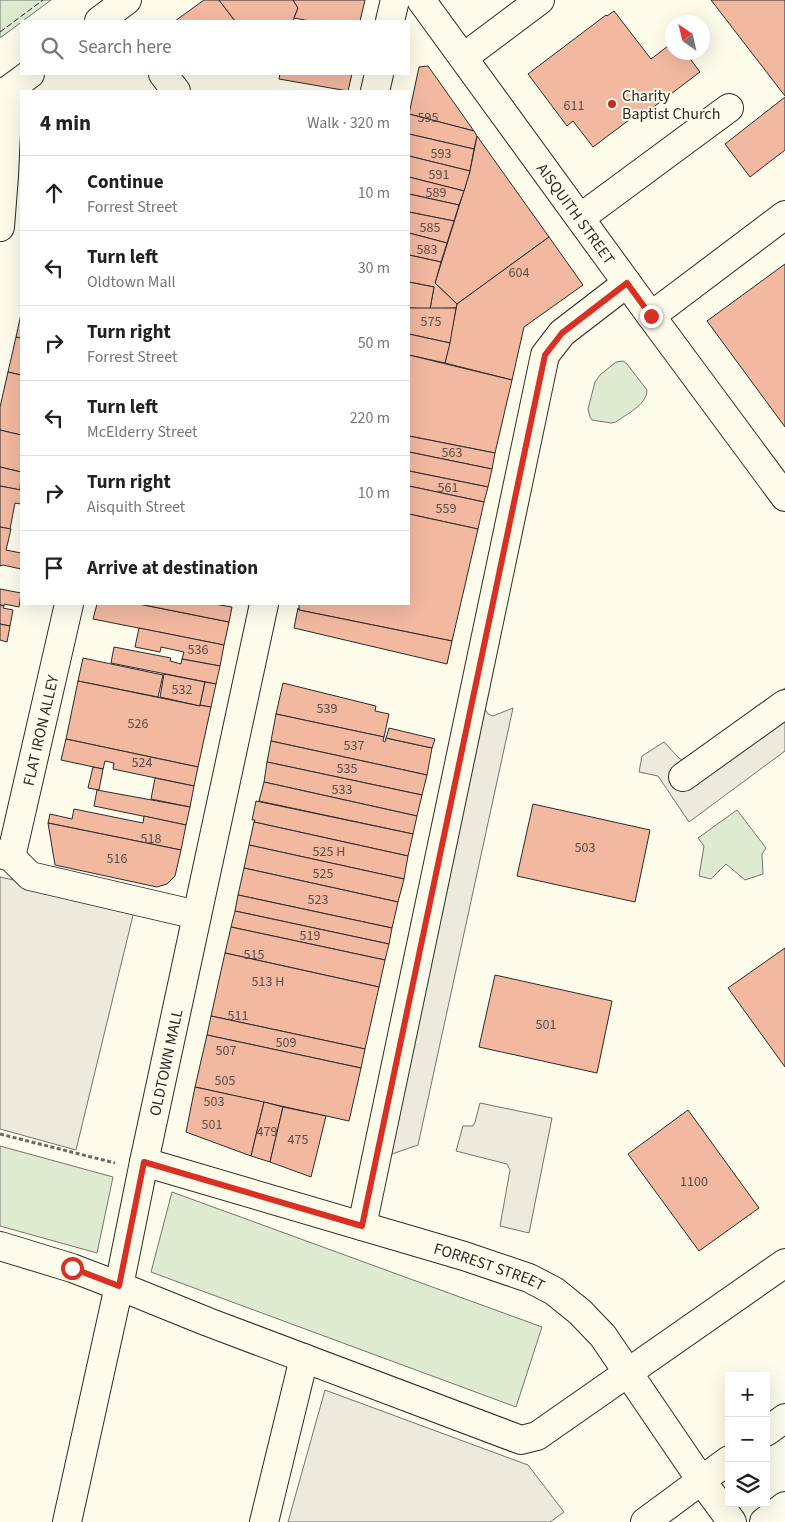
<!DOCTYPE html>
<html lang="en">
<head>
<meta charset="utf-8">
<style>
	:root { --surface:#fff; --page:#f2f2f2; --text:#222; --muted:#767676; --line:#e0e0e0 }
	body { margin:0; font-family:"Source Sans 3",sans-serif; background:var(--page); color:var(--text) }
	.controls { position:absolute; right:15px; bottom:15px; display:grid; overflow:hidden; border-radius:0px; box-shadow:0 5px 20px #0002 }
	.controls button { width:45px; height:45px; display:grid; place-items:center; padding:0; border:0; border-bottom:1px solid var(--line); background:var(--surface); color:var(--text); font:25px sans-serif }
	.compass { position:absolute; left:665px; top:15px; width:45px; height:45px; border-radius:50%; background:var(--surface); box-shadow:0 5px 20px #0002; rotate:326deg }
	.stop { position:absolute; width:15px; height:15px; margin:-11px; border:4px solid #d93025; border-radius:50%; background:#fff }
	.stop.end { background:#d93025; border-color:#fff; box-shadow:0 1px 5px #0008 }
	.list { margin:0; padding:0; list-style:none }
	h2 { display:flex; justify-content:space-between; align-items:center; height:65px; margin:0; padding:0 20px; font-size:21px }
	h2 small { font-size:16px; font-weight:400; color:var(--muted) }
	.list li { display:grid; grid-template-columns:32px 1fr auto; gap:15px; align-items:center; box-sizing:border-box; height:75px; padding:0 20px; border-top:1px solid var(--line) }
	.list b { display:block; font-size:19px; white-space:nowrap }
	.list p { margin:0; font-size:16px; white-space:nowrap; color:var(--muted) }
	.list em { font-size:16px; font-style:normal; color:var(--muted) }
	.icon { flex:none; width:28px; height:28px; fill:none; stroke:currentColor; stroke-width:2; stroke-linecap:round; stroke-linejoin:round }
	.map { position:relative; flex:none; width:785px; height:1522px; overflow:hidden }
	.search { position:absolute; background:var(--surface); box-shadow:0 5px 20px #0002; left:20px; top:20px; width:390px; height:55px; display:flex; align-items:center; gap:12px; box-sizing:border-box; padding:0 18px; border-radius:0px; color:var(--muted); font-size:19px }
	.panel { position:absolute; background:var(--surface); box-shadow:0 5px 20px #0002; left:20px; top:90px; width:390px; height:515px; border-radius:0px }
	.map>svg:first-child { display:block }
	.green { fill:#deebd1; stroke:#74746e }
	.parking { fill:#eceadb; stroke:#74746e }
	.building { fill:#f2b8a0; stroke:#2b2b2b }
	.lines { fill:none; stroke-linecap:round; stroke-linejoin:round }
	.minor-casing { stroke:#2b2b2b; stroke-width:30 }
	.major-casing { stroke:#2b2b2b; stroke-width:30 }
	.path { stroke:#6a6964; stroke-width:3; stroke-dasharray:4 2.5; stroke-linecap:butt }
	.minor { stroke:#fdfbea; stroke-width:28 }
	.major { stroke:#fdfbea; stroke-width:28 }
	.fence { stroke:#2b2b2b; stroke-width:1; stroke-dasharray:6 2.5; stroke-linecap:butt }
	.route { stroke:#d93025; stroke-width:6 }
	.poi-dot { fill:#c62828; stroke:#fdfbea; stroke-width:2 }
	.labels { text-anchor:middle; stroke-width:4; stroke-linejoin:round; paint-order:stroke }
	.number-label { font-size:14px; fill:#5d4e48 }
	.poi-label { font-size:16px; fill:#2b2b2b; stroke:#fdfbea; text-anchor:start }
	.street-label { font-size:16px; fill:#2b2b2b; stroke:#fdfbea }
</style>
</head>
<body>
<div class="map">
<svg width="785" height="1522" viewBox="0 0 785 1522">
	<rect width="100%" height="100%" fill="#fdfbea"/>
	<!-- green -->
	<g class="green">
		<polygon points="0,0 51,0 0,38"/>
		<path d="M623,361l4,3 20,26c0,15 -21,24 -31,32l-5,1 -19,-3 -2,-3 -2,-8 7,-27 5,-7 16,-13z"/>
		<polygon points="737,810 766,848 762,854 763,874 745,880 726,864 711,879 699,876 704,846 698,838"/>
		<polygon points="0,1146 113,1177 97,1253 0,1226"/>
		<polygon points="172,1192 542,1327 516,1407 151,1272"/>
	</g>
	<!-- parking -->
	<g class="parking">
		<polygon points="785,688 785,751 689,822 658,776 639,772 642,756 664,742 679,758 684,761"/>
		<polygon points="513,708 418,1145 389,1155 485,709 488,714 493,716"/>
		<polygon points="0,877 135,907 76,1150 0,1129"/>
		<polygon points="480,1103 552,1118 529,1233 500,1226 510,1170 507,1164 456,1151 463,1126 473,1126 475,1122"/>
		<polygon points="325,1390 528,1465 564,1512 550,1522 288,1522"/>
	</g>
	<!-- building -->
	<g class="building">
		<polygon points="204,0 219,0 235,21 175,21"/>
		<polygon points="219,0 293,0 298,8 293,21 235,21"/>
		<polygon points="293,0 365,0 360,21 310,21 294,18 298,8"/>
		<polygon points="711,0 785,0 785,96"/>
		<polygon points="614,11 651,59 672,43 672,52 685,52 700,72 643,115 641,111 593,147 573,121 567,126 528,74 606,15 607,16"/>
		<polygon points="428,66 474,131 409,114 419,67"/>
		<polygon points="280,74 352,74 348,91 279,79"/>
		<polygon points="785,97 785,150 750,177 725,144"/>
		<polygon points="409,114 474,131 477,136 474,149 409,134"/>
		<polygon points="409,134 474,149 470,171 409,156"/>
		<polygon points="477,136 549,237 457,304 435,283 470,171"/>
		<polygon points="409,156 470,171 464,191 409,177"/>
		<polygon points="409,177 464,191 459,205 409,194"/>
		<polygon points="409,194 459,205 454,221 409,212"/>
		<polygon points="409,212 454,221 447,243 409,233"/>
		<polygon points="409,233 447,243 441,262 409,255"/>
		<polygon points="549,237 583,285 524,327 512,380 445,363 457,304"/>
		<polygon points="409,255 441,262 435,283 457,304 456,308 430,309 434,287 409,282"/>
		<polygon points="785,264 785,427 707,321"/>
		<polygon points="409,282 434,287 430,309 409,308"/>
		<polygon points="409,308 456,308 450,343 409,334"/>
		<polygon points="21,314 21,338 16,337"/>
		<polygon points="409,334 450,343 445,363 409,355"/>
		<polygon points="16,337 21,338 21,375 8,372"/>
		<polygon points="409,355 512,380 495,453 409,436"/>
		<polygon points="8,372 21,375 21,435 0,430 0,407"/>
		<polygon points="0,430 21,435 21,472 0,467"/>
		<polygon points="409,436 495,453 492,469 409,452"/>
		<polygon points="409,452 492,469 488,487 409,471"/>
		<polygon points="0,467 21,472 20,490 0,486"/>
		<polygon points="409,471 488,487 484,502 409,486"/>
		<polygon points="0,486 21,490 21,504 15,503 10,529 0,527"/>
		<polygon points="409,486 484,502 478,529 409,514"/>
		<polygon points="409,514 478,529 452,641 299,610 299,604 409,604"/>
		<polygon points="0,527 11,529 6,550 21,553 21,569 3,565 0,566"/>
		<polygon points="0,589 21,593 19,607 4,604 4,606 0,605"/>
		<polygon points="97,604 139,604 229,622 224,645 93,619"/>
		<polygon points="139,604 214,604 232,607 229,622"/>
		<polygon points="0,605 4,606 3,608 13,610 10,626 0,624"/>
		<polygon points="298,608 299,610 452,641 447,664 294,628"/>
		<polygon points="0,624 10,626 7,642 0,640"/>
		<polygon points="139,628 224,645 220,666 182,659 184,652 161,647 160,652 135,647"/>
		<polygon points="114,647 171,658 170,661 181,664 182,659 220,666 216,684 111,663"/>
		<polygon points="83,658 163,675 158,697 78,681"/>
		<polygon points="164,674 205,682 200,706 160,697"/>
		<polygon points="78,681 200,706 200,705 211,707 198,767 66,739"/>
		<polygon points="205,682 216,684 211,707 200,705"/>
		<polygon points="283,683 376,706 375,711 389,714 384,737 276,714"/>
		<polygon points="276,714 384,737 383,741 385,742 386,738 432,748 427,775 271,741"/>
		<polygon points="389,728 435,739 432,748 386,738"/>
		<polygon points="66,739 198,767 194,786 113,769 114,763 105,761 103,769 61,760"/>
		<polygon points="271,741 427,775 422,795 267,762"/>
		<polygon points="267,762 422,795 417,816 264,782"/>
		<polygon points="93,767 103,769 99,790 88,788"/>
		<polygon points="155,778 194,786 190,807 151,799"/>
		<polygon points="264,782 417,816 413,834 259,801"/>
		<polygon points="97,790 190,807 186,825 94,806"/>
		<polygon points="256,801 413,834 408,856 254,822 255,820 252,820"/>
		<polygon points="533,804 650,830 635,902 517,876"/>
		<polygon points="74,809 143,823 144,816 186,825 181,850 48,823 50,814 72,819"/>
		<polygon points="254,822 408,856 404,879 249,845"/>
		<polygon points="48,823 181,850 175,876 167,884 157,887 55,865"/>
		<polygon points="249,845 404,879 398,902 244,868"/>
		<polygon points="244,868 398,902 392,928 238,895"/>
		<polygon points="238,895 392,928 389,944 235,911"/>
		<polygon points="235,911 389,944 385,960 231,927"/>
		<polygon points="231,927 385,960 379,987 225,953"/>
		<polygon points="785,948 785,1067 728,988"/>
		<polygon points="225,953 379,987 365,1049 211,1016"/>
		<polygon points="495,975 612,1001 597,1073 479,1047"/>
		<polygon points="211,1016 365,1049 361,1068 207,1035"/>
		<polygon points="207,1035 361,1068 349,1121 195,1087"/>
		<polygon points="195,1087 264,1102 251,1156 186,1132"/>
		<polygon points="264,1102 283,1107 270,1162 251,1156"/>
		<polygon points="283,1107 326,1116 311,1177 270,1162"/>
		<polygon points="688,1110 759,1208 699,1251 628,1154"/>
	</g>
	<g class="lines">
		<defs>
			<g id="minor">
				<path id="s1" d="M421,0l230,316 134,181"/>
				<polyline points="390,21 395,0"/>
				<polyline points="464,57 540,0"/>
				<polyline points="163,74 176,91"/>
				<polyline points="375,91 379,74"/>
				<polyline points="580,218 729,108"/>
				<polyline points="0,227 4,176 8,90"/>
				<polyline points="651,316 785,215"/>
				<polyline points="683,777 785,704"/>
				<polyline points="0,854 11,857 30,876 197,915"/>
				<path id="s2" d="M11,857l58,-253"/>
				<path id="s3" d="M144,1162l320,94 65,22 25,13 26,21 23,24 98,144 31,42"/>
				<polyline points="362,1226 545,355 562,333 627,283"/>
				<polyline points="0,1246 72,1268 119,1286 208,1322 521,1440 537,1436 785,1263"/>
				<path id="s4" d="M67,1522l52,-236 25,-124 120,-558"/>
				<polyline points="264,1522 304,1358"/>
			</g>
			<g id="major">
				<polyline points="99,21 127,0"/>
				<polyline points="0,96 30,74"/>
				<polyline points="766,1432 785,1418"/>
				<polyline points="645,1522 729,1460"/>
				<polyline points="764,1522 785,1506"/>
			</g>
		</defs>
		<!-- minor casing -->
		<use href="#minor" class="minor-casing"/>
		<!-- major casing -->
		<use href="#major" class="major-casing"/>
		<!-- path -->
		<polyline class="path" points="0,1134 115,1163"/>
		<!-- minor -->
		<use href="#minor" class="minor"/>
		<!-- major -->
		<use href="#major" class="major"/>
		<!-- fence -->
		<polyline class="fence" points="0,32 43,0"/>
	</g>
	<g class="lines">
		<!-- route -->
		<polyline class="route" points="72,1268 119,1286 144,1162 362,1226 545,355 562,333 627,283 651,316"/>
	</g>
	<!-- markers -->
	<circle class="poi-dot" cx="612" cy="104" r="5"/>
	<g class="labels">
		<!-- number labels -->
		<g class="number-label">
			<text x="574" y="110">611</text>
			<text x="428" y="122">595</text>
			<text x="441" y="158">593</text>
			<text x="439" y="179">591</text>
			<text x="436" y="197">589</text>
			<text x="430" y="232">585</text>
			<text x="427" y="254">583</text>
			<text x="519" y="277">604</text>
			<text x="431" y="326">575</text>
			<text x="452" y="457">563</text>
			<text x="448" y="492">561</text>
			<text x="446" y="513">559</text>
			<text x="198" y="654">536</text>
			<text x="182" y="694">532</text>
			<text x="327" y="713">539</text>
			<text x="138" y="728">526</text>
			<text x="354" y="750">537</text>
			<text x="142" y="767">524</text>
			<text x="347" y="773">535</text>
			<text x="342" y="794">533</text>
			<text x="151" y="843">518</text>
			<text x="585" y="852">503</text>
			<text x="329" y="856">525 H</text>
			<text x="117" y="863">516</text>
			<text x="323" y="878">525</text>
			<text x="318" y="904">523</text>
			<text x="310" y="940">519</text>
			<text x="254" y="959">515</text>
			<text x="268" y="986">513 H</text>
			<text x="238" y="1020">511</text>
			<text x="546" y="1029">501</text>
			<text x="286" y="1047">509</text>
			<text x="226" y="1055">507</text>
			<text x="225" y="1085">505</text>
			<text x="214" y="1106">503</text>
			<text x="212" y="1129">501</text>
			<text x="267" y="1136">479</text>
			<text x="298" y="1144">475</text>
			<text x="694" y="1186">1100</text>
		</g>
		<!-- poi labels -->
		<g class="poi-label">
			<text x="622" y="101">Charity<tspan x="622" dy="18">Baptist Church</tspan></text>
		</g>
		<!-- street labels -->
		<g class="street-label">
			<text dy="6" stroke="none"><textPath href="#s1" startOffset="264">AISQUITH STREET</textPath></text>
			<text dy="6" stroke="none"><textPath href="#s2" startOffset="130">FLAT IRON ALLEY</textPath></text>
			<text dy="6" stroke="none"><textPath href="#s4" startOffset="470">OLDTOWN MALL</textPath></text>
			<text dy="6" stroke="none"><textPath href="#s3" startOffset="361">FORREST STREET</textPath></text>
		</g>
	</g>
</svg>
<div class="controls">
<button>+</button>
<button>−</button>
<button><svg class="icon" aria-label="layers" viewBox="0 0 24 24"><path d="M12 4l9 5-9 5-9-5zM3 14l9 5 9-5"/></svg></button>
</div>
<svg class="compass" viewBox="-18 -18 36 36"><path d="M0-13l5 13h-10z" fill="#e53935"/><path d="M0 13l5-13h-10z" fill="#767676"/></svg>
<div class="stop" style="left:72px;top:1268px"></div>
<div class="stop end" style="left:651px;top:316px"></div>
<div class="search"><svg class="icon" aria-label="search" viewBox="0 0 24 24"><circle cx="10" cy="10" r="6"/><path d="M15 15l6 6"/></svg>Search here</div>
<section class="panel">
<h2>4 min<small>Walk · 320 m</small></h2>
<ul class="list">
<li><svg class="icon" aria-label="ahead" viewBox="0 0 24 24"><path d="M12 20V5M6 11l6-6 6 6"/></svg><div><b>Continue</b><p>Forrest Street</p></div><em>10 m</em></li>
<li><svg class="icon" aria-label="left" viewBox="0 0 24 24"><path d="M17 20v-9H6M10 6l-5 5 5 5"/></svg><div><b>Turn left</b><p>Oldtown Mall</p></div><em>30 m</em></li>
<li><svg class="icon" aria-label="right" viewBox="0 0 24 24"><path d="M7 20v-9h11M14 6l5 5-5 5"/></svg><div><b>Turn right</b><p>Forrest Street</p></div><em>50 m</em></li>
<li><svg class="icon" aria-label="left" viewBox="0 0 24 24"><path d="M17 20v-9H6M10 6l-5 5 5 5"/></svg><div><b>Turn left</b><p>McElderry Street</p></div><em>220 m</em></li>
<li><svg class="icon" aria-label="right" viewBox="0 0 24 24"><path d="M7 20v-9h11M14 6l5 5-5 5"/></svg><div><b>Turn right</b><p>Aisquith Street</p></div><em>10 m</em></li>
<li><svg class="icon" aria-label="arrive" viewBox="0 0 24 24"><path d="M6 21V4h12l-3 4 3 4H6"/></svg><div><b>Arrive at destination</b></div></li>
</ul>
</section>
</div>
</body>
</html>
